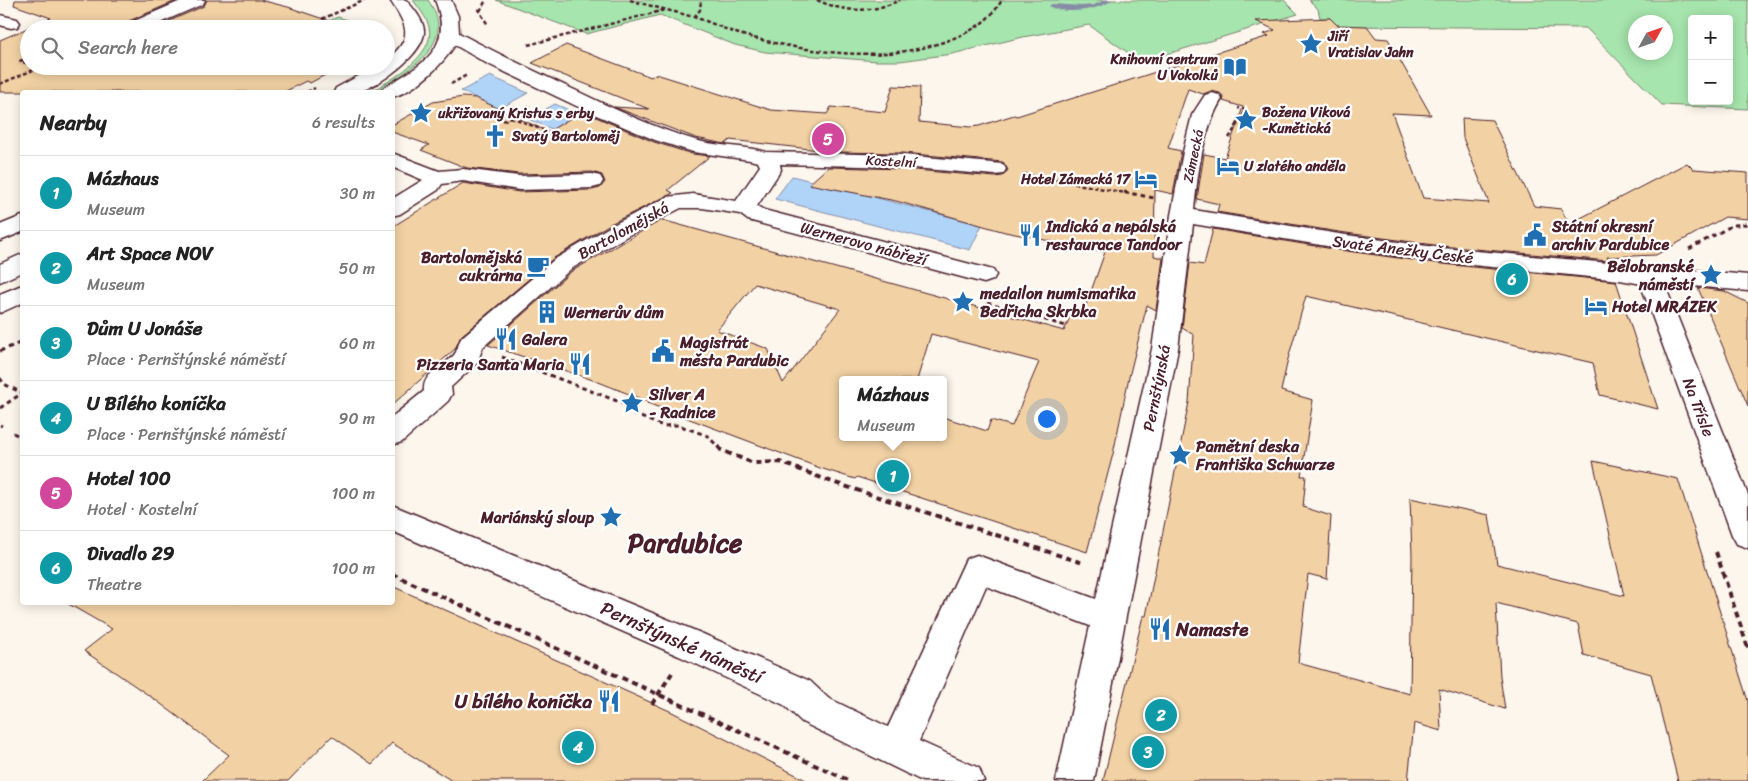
<!DOCTYPE html>
<html lang="en">
<head>
<meta charset="utf-8">
<style>
	:root { --surface:#fff; --page:#f2f2f2; --text:#222; --muted:#767676; --line:#e0e0e0; --accent:#1f6fb2 }
	body { margin:0; font-family:Sriracha,sans-serif; background:var(--page); color:var(--text) }
	.controls { position:absolute; right:15px; top:15px; display:grid; overflow:hidden; border-radius:5px; box-shadow:0 2px 12px #0003 }
	.controls button { width:45px; height:45px; display:grid; place-items:center; padding:0; border:0; border-bottom:1px solid var(--line); background:var(--surface); color:var(--text); font:25px sans-serif }
	.compass { position:absolute; left:1628px; top:15px; width:45px; height:45px; border-radius:50%; background:var(--surface); box-shadow:0 2px 12px #0003; rotate:50deg }
	.you { position:absolute; left:1046px; top:418px; width:18px; height:18px; margin:-12px; border:4px solid #fff; border-radius:50%; background:#1a73e8; box-shadow:0 0 0 8px #1a73e833 }
	.badge { display:grid; place-items:center; width:32px; height:32px; border-radius:50%; background:var(--accent); color:#fff; font-size:16px; font-weight:700 }
	.pin { position:absolute; translate:-50% -50%; border:2px solid #fff; box-shadow:0 1px 5px #0006 }
	.popup { position:absolute; left:839px; top:376px; width:108px; height:65px; box-sizing:border-box; display:grid; place-content:center; border-radius:5px; background:var(--surface); filter:drop-shadow(0 1px 4px #0005); font-size:16px; white-space:nowrap; color:var(--muted) }
	.popup b { font-size:19px; color:var(--text) }
	.popup::after { content:''; position:absolute; left:50%; top:100%; margin-left:-10px; border:10px solid transparent; border-top-color:var(--surface) }
	.list { margin:0; padding:0; list-style:none }
	h2 { display:flex; justify-content:space-between; align-items:center; height:65px; margin:0; padding:0 20px; font-size:21px }
	h2 small { font-size:16px; font-weight:400; color:var(--muted) }
	.list li { display:grid; grid-template-columns:32px 1fr auto; gap:15px; align-items:center; box-sizing:border-box; height:75px; padding:0 20px; border-top:1px solid var(--line) }
	.list b { display:block; font-size:19px; white-space:nowrap }
	.list p { margin:0; font-size:16px; white-space:nowrap; color:var(--muted) }
	.list em { font-size:16px; font-style:normal; color:var(--muted) }
	.icon { flex:none; width:28px; height:28px; fill:none; stroke:currentColor; stroke-width:2; stroke-linecap:round; stroke-linejoin:round }
	.map { position:relative; flex:none; width:1748px; height:781px; overflow:hidden }
	.search { position:absolute; background:var(--surface); box-shadow:0 2px 12px #0003; left:20px; top:20px; width:375px; height:55px; display:flex; align-items:center; gap:12px; box-sizing:border-box; padding:0 18px; border-radius:28px; color:var(--muted); font-size:19px }
	.panel { position:absolute; background:var(--surface); box-shadow:0 2px 12px #0003; left:20px; top:90px; width:375px; height:515px; border-radius:5px }
	.map>svg:first-child { display:block }
	.green { fill:#a6e5ad; stroke:#78826c; fill-rule:evenodd }
	.water { fill:#afd4f8; stroke:#878ca6 }
	.lines { fill:none; stroke-linecap:round; stroke-linejoin:round }
	.stream { fill:#878ca6; fill-rule:evenodd }
	.building { fill:#f2d2a4; stroke:#4a1f2b; fill-rule:evenodd }
	.minor-casing { stroke:#4a1f2b; stroke-width:3 }
	.path-far2 { stroke:#4a1f2b; stroke-width:2.5; stroke-dasharray:4 2.5; stroke-linecap:butt }
	.path-far1 { stroke:#4a1f2b; stroke-width:3; stroke-dasharray:4.5 4; stroke-linecap:butt }
	.path { stroke:#4a1f2b; stroke-width:4; stroke-dasharray:6 4.5; stroke-linecap:butt }
	.minor { fill:#fff; fill-rule:evenodd }
	.labels { text-anchor:middle; stroke-width:4.5; stroke-linejoin:round; paint-order:stroke }
	.far-poi-label { font-size:14px; font-weight:bold; fill:#4a1f2b; stroke:#fff; text-anchor:start }
	.far-street-label { font-size:14px; fill:#4a1f2b; stroke:#fff }
	.poi-label { font-size:16px; font-weight:bold; fill:#4a1f2b; stroke:#fff; text-anchor:start }
	.street-label { font-size:16px; fill:#4a1f2b; stroke:#fff }
	.near-poi-label { font-size:19px; font-weight:bold; fill:#4a1f2b; stroke:#fff; text-anchor:start }
	.near-street-label { font-size:19px; fill:#4a1f2b; stroke:#fff }
	.town-label { font-size:26px; font-weight:bold; fill:#4a1f2b; stroke:#fff }
</style>
</head>
<body>
<div class="map">
<svg width="1748" height="781" viewBox="0 0 1748 781">
	<rect width="100%" height="100%" fill="#fcf6ed"/>
	<filter id="ink" filterUnits="userSpaceOnUse"><feTurbulence type="fractalNoise" baseFrequency=".02" numOctaves="2"/><feDisplacementMap in="SourceGraphic" scale="10" xChannelSelector="R" yChannelSelector="G"/><feConvolveMatrix kernelMatrix="1 2 1 2 8 2 1 2 1" color-interpolation-filters="sRGB"/></filter>
	<g filter="url(#ink)">
		<!-- green -->
		<g class="green">
			<path d="M413,0h15c25,35 -2,59 -31,78 -7,6 -18,15 -27,14 20,-11 66,-37 59,-65 -2,-9 -11,-20 -16,-27z"/>
			<polygon points="496,0 1284,0 1298,14 1141,62 1089,25 1023,37 952,54 900,61 877,61 765,52 735,45 660,15 586,34"/>
			<path d="M1309,0h439v109l-86,-4 -76,-77 -244,-2 -5,-1 -7,-7h-10l-2,-9zM1692,19h37v82h-37zM1636,22h30v30h-30z"/>
			<polygon points="338,17 375,29 331,29 320,25"/>
		</g>
		<!-- water -->
		<g class="water">
			<polygon points="490,76 528,93 499,109 461,91"/>
			<polygon points="555,104 604,125 579,140 528,119"/>
			<polygon points="792,176 982,225 970,250 775,199"/>
		</g>
		<g class="lines">
			<!-- stream -->
			<path class="stream" d="M1104,0h8c-13,11 -49,15 -63,6l3,-2 30,2 12,-1z"/>
		</g>
		<!-- building -->
		<g class="building">
			<polygon points="15,0 178,0 124,23 120,29 29,29 29,66 342,66 310,83 306,81 284,92 0,92 0,40 51,18 14,5"/>
			<polygon points="207,0 260,0 288,7 329,21 320,25 331,29 151,29 204,6"/>
			<path d="M1330,18l7,7 30,1 9,12 12,1 43,76 -39,-2 31,85 66,5 -26,-65 -1,-20 30,2 42,86 27,3 8,15 118,-61 6,6 55,4v46l-23,-2 -69,38 -49,2 2,4 -167,-15 -103,-14 -122,-20 2,-8 -22,-5 7,-45 21,4 18,-51 -20,-6 1,-3 -4,-5 -9,-2 -8,3 -15,-5 -20,59 13,3 -8,43 -18,-4 -1,66 9,2 -7,52 -9,-5 -18,72 -16,77 -26,98 -230,-75 -2,2 -35,-11 -173,-65 2,-1 -53,-21 -108,-36 84,-74 90,-51 402,111 6,-14 15,-9 20,-56 -100,-20 -109,-31 -87,-17 19,-17 75,2 92,8 8,-1 5,-6 -5,-8 -100,-9 -66,-1 -107,-12 -5,4 -29,-6 -82,-31 35,2 -117,-46 34,-18 85,32 5,-3 115,36 56,4 4,-7 54,5 8,-26 27,1 -1,35 51,5 9,-1 35,-11 3,1 252,-80 -5,-2 11,-4 -19,-9zM755,284l85,25 -57,74 -15,-34 -51,-19zM931,334l108,28 -27,64 -21,-6 -4,11 -44,-14v20h-100v-57h74z"/>
			<polygon points="463,97 476,98 548,132 582,111 654,142 692,154 710,156 668,190 673,193 610,224 554,258 461,336 455,349 392,405 392,227 463,183 519,192 592,190 600,188 605,182 602,175 592,172 519,174 467,168 421,150 429,145 392,132 392,125 433,102"/>
			<polygon points="1213,229 1339,250 1442,264 1616,281 1658,409 1600,395 1593,363 1306,296 1288,359 1281,391 1313,400 1301,476 1306,476 1303,507 1331,516 1327,579 1308,574 1298,663 1410,694 1412,556 1410,498 1489,515 1497,564 1624,596 1593,461 1678,479 1748,701 1748,781 1678,781 1651,674 1584,655 1578,624 1496,603 1500,677 1505,709 1439,689 1441,731 1414,723 1408,781 1103,781 1143,616 1146,616 1189,402 1194,335 1182,328 1190,263 1204,265"/>
			<polygon points="1698,288 1724,291 1748,303 1748,406"/>
			<polygon points="392,586 672,712 808,781 452,781 392,743 372,764 332,736 288,781 202,781 229,755 157,701 84,651 112,629 65,602 392,602"/>
		</g>
		<g class="lines">
			<defs>
				<g id="minor">
					<polygon points="183,0 205,0 203,4 146,29 122,29 125,25"/>
					<path d="M390,0h16c7,8 17,19 18,30 2,23 -47,58 -67,62 -7,2 -16,0 -23,0l2,-4 41,-22h9v-6c29,-22 21,-34 4,-60z"/>
					<path d="M435,0h16l7,16 1,17c39,21 79,40 120,59 37,18 76,36 116,48 23,7 48,5 71,12l137,3 100,9 3,5 -3,5 -8,1 -92,-8 -123,-3 1,6 -24,36 7,4 229,60 3,5 -3,5 -9,3 -236,-63 -8,-6 -38,-6h-21l-54,28 -56,33 -88,78 -6,16 -26,24 1,7 -4,7 -46,41 -10,3v-28l32,-26c-2,-20 24,-25 32,-39 2,-5 3,-11 6,-15l93,-78 56,-33 56,-29 26,-3 43,7 24,-35 -2,-4 -8,-2 -57,-8 -38,-12 -66,-28 -103,-49 -31,-18c-13,20 -39,46 -63,52v-5h-11l2,-4c38,-22 72,-39 52,-88z"/>
					<polygon points="0,15 17,19 20,23 17,27 11,28 0,25"/>
					<path d="M1212,93l7,2 3,4c-20,32 -24,75 -28,111l145,24 103,14 178,16 35,7 15,-3 78,7v16l-78,-7h-3l-1,4 82,207v53l-11,-4 -5,-9 -90,-247v-4l-22,-4 -178,-18 -103,-14 -146,-24 -15,125 -84,432h-38l34,-155 -104,-40 -67,155 60,27 5,13h-62l-120,-59 -18,-17 -105,-49 -287,-125v-26l311,129 107,47 18,17 60,29 78,-168 11,-4 119,44 56,-250 19,-134 12,-63 9,-37 13,-20z"/>
					<polygon points="392,153 439,171 463,169 519,176 592,174 600,176 603,181 600,186 592,188 519,190 463,181 442,184 438,190 400,214 392,216 392,199 423,180 392,167"/>
					<polygon points="22,216 22,232 0,241 0,225"/>
					<polygon points="22,254 22,272 0,282 0,264"/>
					<polygon points="22,285 22,303 0,313 0,294"/>
				</g>
			</defs>
			<!-- minor casing -->
			<use href="#minor" class="minor-casing"/>
			<!-- path-far2 -->
			<g class="path-far2">
				<path d="M630,0c23,7 47,12 70,19 15,5 30,13 46,17 64,17 139,28 203,4 22,-8 41,-19 53,-40"/>
				<path d="M817,0c27,13 56,13 83,0"/>
				<polyline points="478,9 488,25"/>
				<polyline points="480,11 486,0"/>
				<polyline points="694,17 700,10 701,0"/>
				<polyline points="322,19 365,0"/>
				<polyline points="39,22 50,23 67,29"/>
				<polyline points="67,29 74,26"/>
				<polyline points="96,29 105,25"/>
				<polyline points="528,45 665,10"/>
				<polyline points="29,57 20,61 29,64"/>
				<polyline points="0,84 38,68 34,66"/>
				<polyline points="451,84 467,75"/>
				<polyline points="307,92 315,88"/>
				<polyline points="511,117 548,132"/>
				<polyline points="503,121 531,106"/>
				<polyline points="1229,138 1246,110 1238,108"/>
				<polyline points="1023,174 1131,194"/>
			</g>
			<!-- path-far1 -->
			<g class="path-far1">
				<polyline points="1124,192 1154,198"/>
				<polyline points="1689,249 1733,225 1748,224"/>
				<polyline points="987,303 1066,326"/>
				<polyline points="0,351 22,342"/>
				<polyline points="502,357 625,404 633,414 663,426 678,425 708,436 719,448"/>
				<polyline points="0,378 4,384 22,393"/>
				<polyline points="0,408 22,393"/>
				<polyline points="0,425 2,426"/>
				<polyline points="13,433 22,437"/>
			</g>
			<!-- path -->
			<g class="path">
				<polyline points="718,446 721,450 753,463 780,462 832,482 1083,563"/>
				<polyline points="1716,552 1748,648"/>
				<polyline points="392,574 850,781"/>
				<polyline points="652,704 672,673"/>
			</g>
			<!-- minor -->
			<use href="#minor" class="minor"/>
		</g>
	</g>
	<!-- icons -->
	<defs>
		<symbol id="sight-bare" viewBox="-9 -9 18 18"><path d="M0-6L1.8-2.2L6-1.7L2.9 1.2L3.7 5.4L0 3.3L-3.7 5.4L-2.9 1.2L-6-1.7L-1.8-2.2Z" fill="#1f6fb2" stroke="#fff" stroke-width="2.5" paint-order="stroke"/></symbol>
		<symbol id="library-bare" viewBox="-9 -9 18 18"><path d="M-6-4Q-3-5.5-.7-3.5V5Q-3 3-6 4ZM6-4Q3-5.5 .7-3.5V5Q3 3 6 4Z" fill="#1f6fb2" stroke="#fff" stroke-width="2.5" paint-order="stroke"/></symbol>
		<symbol id="church-bare" viewBox="-9 -9 18 18"><path d="M-1.2-6h2.4v3.5h3.3v2.4h-3.3V6h-2.4V-.1h-3.3v-2.4h3.3Z" fill="#1f6fb2" stroke="#fff" stroke-width="2.5" paint-order="stroke"/></symbol>
		<symbol id="hotel-bare" viewBox="-9 -9 18 18"><path d="M-6-4.5h1.5V1H6V5H4.5V3h-9V5H-6ZM-4 0a1.8 1.8 0 1 1 3.6 0ZM.5 0V-2.5h3Q6-2.5 6 0Z" fill="#1f6fb2" stroke="#fff" stroke-width="2.5" paint-order="stroke"/></symbol>
		<symbol id="restaurant-bare" viewBox="-9 -9 18 18"><path d="M-5-6h1v4h1v-4h1v4h1v-4h1v5L-1.5 .5V6h-2V.5L-5-1ZM5-6V6H3V1.5H1.5Q1.5-4 5-6Z" fill="#1f6fb2" stroke="#fff" stroke-width="2.5" paint-order="stroke"/></symbol>
		<symbol id="civic-bare" viewBox="-9 -9 18 18"><path d="M-.6-6.5H3V-4.5H.6V-3L4-1V1h2V6H-6V1h2V-1L-.6-3ZM-1.2 2.5V6h2.4V2.5Z" fill="#1f6fb2" stroke="#fff" stroke-width="2.5" paint-order="stroke"/></symbol>
		<symbol id="cafe-bare" viewBox="-9 -9 18 18"><path d="M-5.5-4.5H6V0H3Q3 3.5 0 3.5H-2.5Q-5.5 3.5-5.5 0ZM3-3.2v2h1.7v-2ZM-6 4.5H4V6H-6Z" fill="#1f6fb2" stroke="#fff" stroke-width="2.5" paint-order="stroke"/></symbol>
		<symbol id="building-bare" viewBox="-9 -9 18 18"><path d="M-4-6H4V6H1V3H-1V6H-4ZM-2.5-4.3h1.7v1.8h-1.7ZM.8-4.3h1.7v1.8H.8ZM-2.5-1h1.7V.8h-1.7ZM.8-1h1.7V.8H.8Z" fill="#1f6fb2" stroke="#fff" stroke-width="2.5" paint-order="stroke"/></symbol>
	</defs>
	<g fill-rule="evenodd">
		<use href="#sight-bare" x="1295" y="28" width="32" height="32"/>
		<use href="#library-bare" x="1219" y="51" width="32" height="32"/>
		<use href="#sight-bare" x="405" y="97" width="32" height="32"/>
		<use href="#sight-bare" x="1230" y="104" width="32" height="32"/>
		<use href="#church-bare" x="479" y="120" width="32" height="32"/>
		<use href="#hotel-bare" x="1212" y="150" width="32" height="32"/>
		<use href="#hotel-bare" x="1130" y="163" width="32" height="32"/>
		<use href="#restaurant-bare" x="1014" y="219" width="32" height="32"/>
		<use href="#civic-bare" x="1519" y="219" width="32" height="32"/>
		<use href="#cafe-bare" x="522" y="250" width="32" height="32"/>
		<use href="#sight-bare" x="1695" y="259" width="32" height="32"/>
		<use href="#sight-bare" x="947" y="286" width="32" height="32"/>
		<use href="#hotel-bare" x="1580" y="290" width="32" height="32"/>
		<use href="#building-bare" x="531" y="296" width="32" height="32"/>
		<use href="#restaurant-bare" x="490" y="323" width="32" height="32"/>
		<use href="#civic-bare" x="647" y="335" width="32" height="32"/>
		<use href="#restaurant-bare" x="564" y="348" width="32" height="32"/>
		<use href="#sight-bare" x="616" y="387" width="32" height="32"/>
		<use href="#sight-bare" x="1164" y="439" width="32" height="32"/>
		<use href="#sight-bare" x="595" y="501" width="32" height="32"/>
		<use href="#restaurant-bare" x="1144" y="613" width="32" height="32"/>
		<use href="#restaurant-bare" x="593" y="685" width="32" height="32"/>
	</g>
	<g class="labels">
		<!-- far-poi labels -->
		<g class="far-poi-label">
			<text x="1328" y="41">Jiří<tspan x="1328" dy="16">Vratislav Jahn</tspan></text>
			<text x="1218" y="64" text-anchor="end">Knihovní centrum<tspan x="1218" dy="16">U Vokolků</tspan></text>
			<text x="1262" y="117">Božena Viková<tspan x="1262" dy="16">-Kunětická</tspan></text>
			<text x="438" y="118">ukřižovaný Kristus s erby</text>
			<text x="512" y="141">Svatý Bartoloměj</text>
			<text x="1244" y="171">U zlatého anděla</text>
			<text x="1130" y="184" text-anchor="end">Hotel Zámecká 17</text>
		</g>
		<!-- far-street labels -->
		<g class="far-street-label">
			<text transform="translate(1193 156) rotate(-78)" y="5">Zámecká</text>
			<text transform="translate(891 161) rotate(3)" y="5">Kostelní</text>
		</g>
		<!-- poi labels -->
		<g class="poi-label">
			<text x="1046" y="232">Indická a nepálská<tspan x="1046" dy="18">restaurace Tandoor</tspan></text>
			<text x="1552" y="232">Státní okresní<tspan x="1552" dy="18">archiv Pardubice</tspan></text>
			<text x="522" y="263" text-anchor="end">Bartolomějská<tspan x="522" dy="18">cukrárna</tspan></text>
			<text x="1694" y="272" text-anchor="end">Bělobranské<tspan x="1694" dy="18">náměstí</tspan></text>
			<text x="980" y="299">medailon numismatika<tspan x="980" dy="18">Bedřicha Skrbka</tspan></text>
			<text x="1612" y="312">Hotel MRÁZEK</text>
			<text x="564" y="318">Wernerův dům</text>
			<text x="522" y="345">Galera</text>
			<text x="680" y="348">Magistrát<tspan x="680" dy="18">města Pardubic</tspan></text>
			<text x="564" y="370" text-anchor="end">Pizzeria Santa Maria</text>
			<text x="649" y="400">Silver A<tspan x="649" dy="18">- Radnice</tspan></text>
			<text x="1196" y="452">Pamětní deska<tspan x="1196" dy="18">Františka Schwarze</tspan></text>
			<text x="594" y="523" text-anchor="end">Mariánský sloup</text>
		</g>
		<!-- street labels -->
		<g class="street-label">
			<text transform="translate(623 230) rotate(-29)" y="6">Bartolomějská</text>
			<text transform="translate(864 243) rotate(15)" y="6">Wernerovo nábřeží</text>
			<text transform="translate(1403 249) rotate(7)" y="6">Svaté Anežky České</text>
			<text transform="translate(1156 388) rotate(-79)" y="6">Pernštýnská</text>
			<text transform="translate(1699 407) rotate(69)" y="6">Na Třísle</text>
		</g>
		<!-- near-poi labels -->
		<g class="near-poi-label">
			<text x="1176" y="636">Namaste</text>
			<text x="592" y="708" text-anchor="end">U bílého koníčka</text>
		</g>
		<!-- near-street labels -->
		<g class="near-street-label">
			<text transform="translate(682 642) rotate(24)" y="7">Pernštýnské náměstí</text>
		</g>
		<!-- town labels -->
		<g class="town-label">
			<text x="685" y="552">Pardubice</text>
		</g>
	</g>
</svg>
<div class="controls">
<button>+</button>
<button>−</button>
</div>
<svg class="compass" viewBox="-18 -18 36 36"><path d="M0-13l5 13h-10z" fill="#e53935"/><path d="M0 13l5-13h-10z" fill="#767676"/></svg>
<div class="you"></div>
<div class="pin badge" style="left:893px;top:476px;background:#0f9aa8">1</div>
<div class="popup"><b>Mázhaus</b>Museum</div>
<div class="pin badge" style="left:1161px;top:715px;background:#0f9aa8">2</div>
<div class="pin badge" style="left:1148px;top:752px;background:#0f9aa8">3</div>
<div class="pin badge" style="left:578px;top:747px;background:#0f9aa8">4</div>
<div class="pin badge" style="left:828px;top:139px;background:#d1479c">5</div>
<div class="pin badge" style="left:1512px;top:279px;background:#0f9aa8">6</div>
<div class="search"><svg class="icon" aria-label="search" viewBox="0 0 24 24"><circle cx="10" cy="10" r="6"/><path d="M15 15l6 6"/></svg>Search here</div>
<section class="panel">
<h2>Nearby<small>6 results</small></h2>
<ul class="list">
<li><span class="badge" style="background:#0f9aa8">1</span><div><b>Mázhaus</b><p>Museum</p></div><em>30 m</em></li>
<li><span class="badge" style="background:#0f9aa8">2</span><div><b>Art Space NOV</b><p>Museum</p></div><em>50 m</em></li>
<li><span class="badge" style="background:#0f9aa8">3</span><div><b>Dům U Jonáše</b><p>Place · Pernštýnské náměstí</p></div><em>60 m</em></li>
<li><span class="badge" style="background:#0f9aa8">4</span><div><b>U Bílého koníčka</b><p>Place · Pernštýnské náměstí</p></div><em>90 m</em></li>
<li><span class="badge" style="background:#d1479c">5</span><div><b>Hotel 100</b><p>Hotel · Kostelní</p></div><em>100 m</em></li>
<li><span class="badge" style="background:#0f9aa8">6</span><div><b>Divadlo 29</b><p>Theatre</p></div><em>100 m</em></li>
</ul>
</section>
</div>
</body>
</html>
